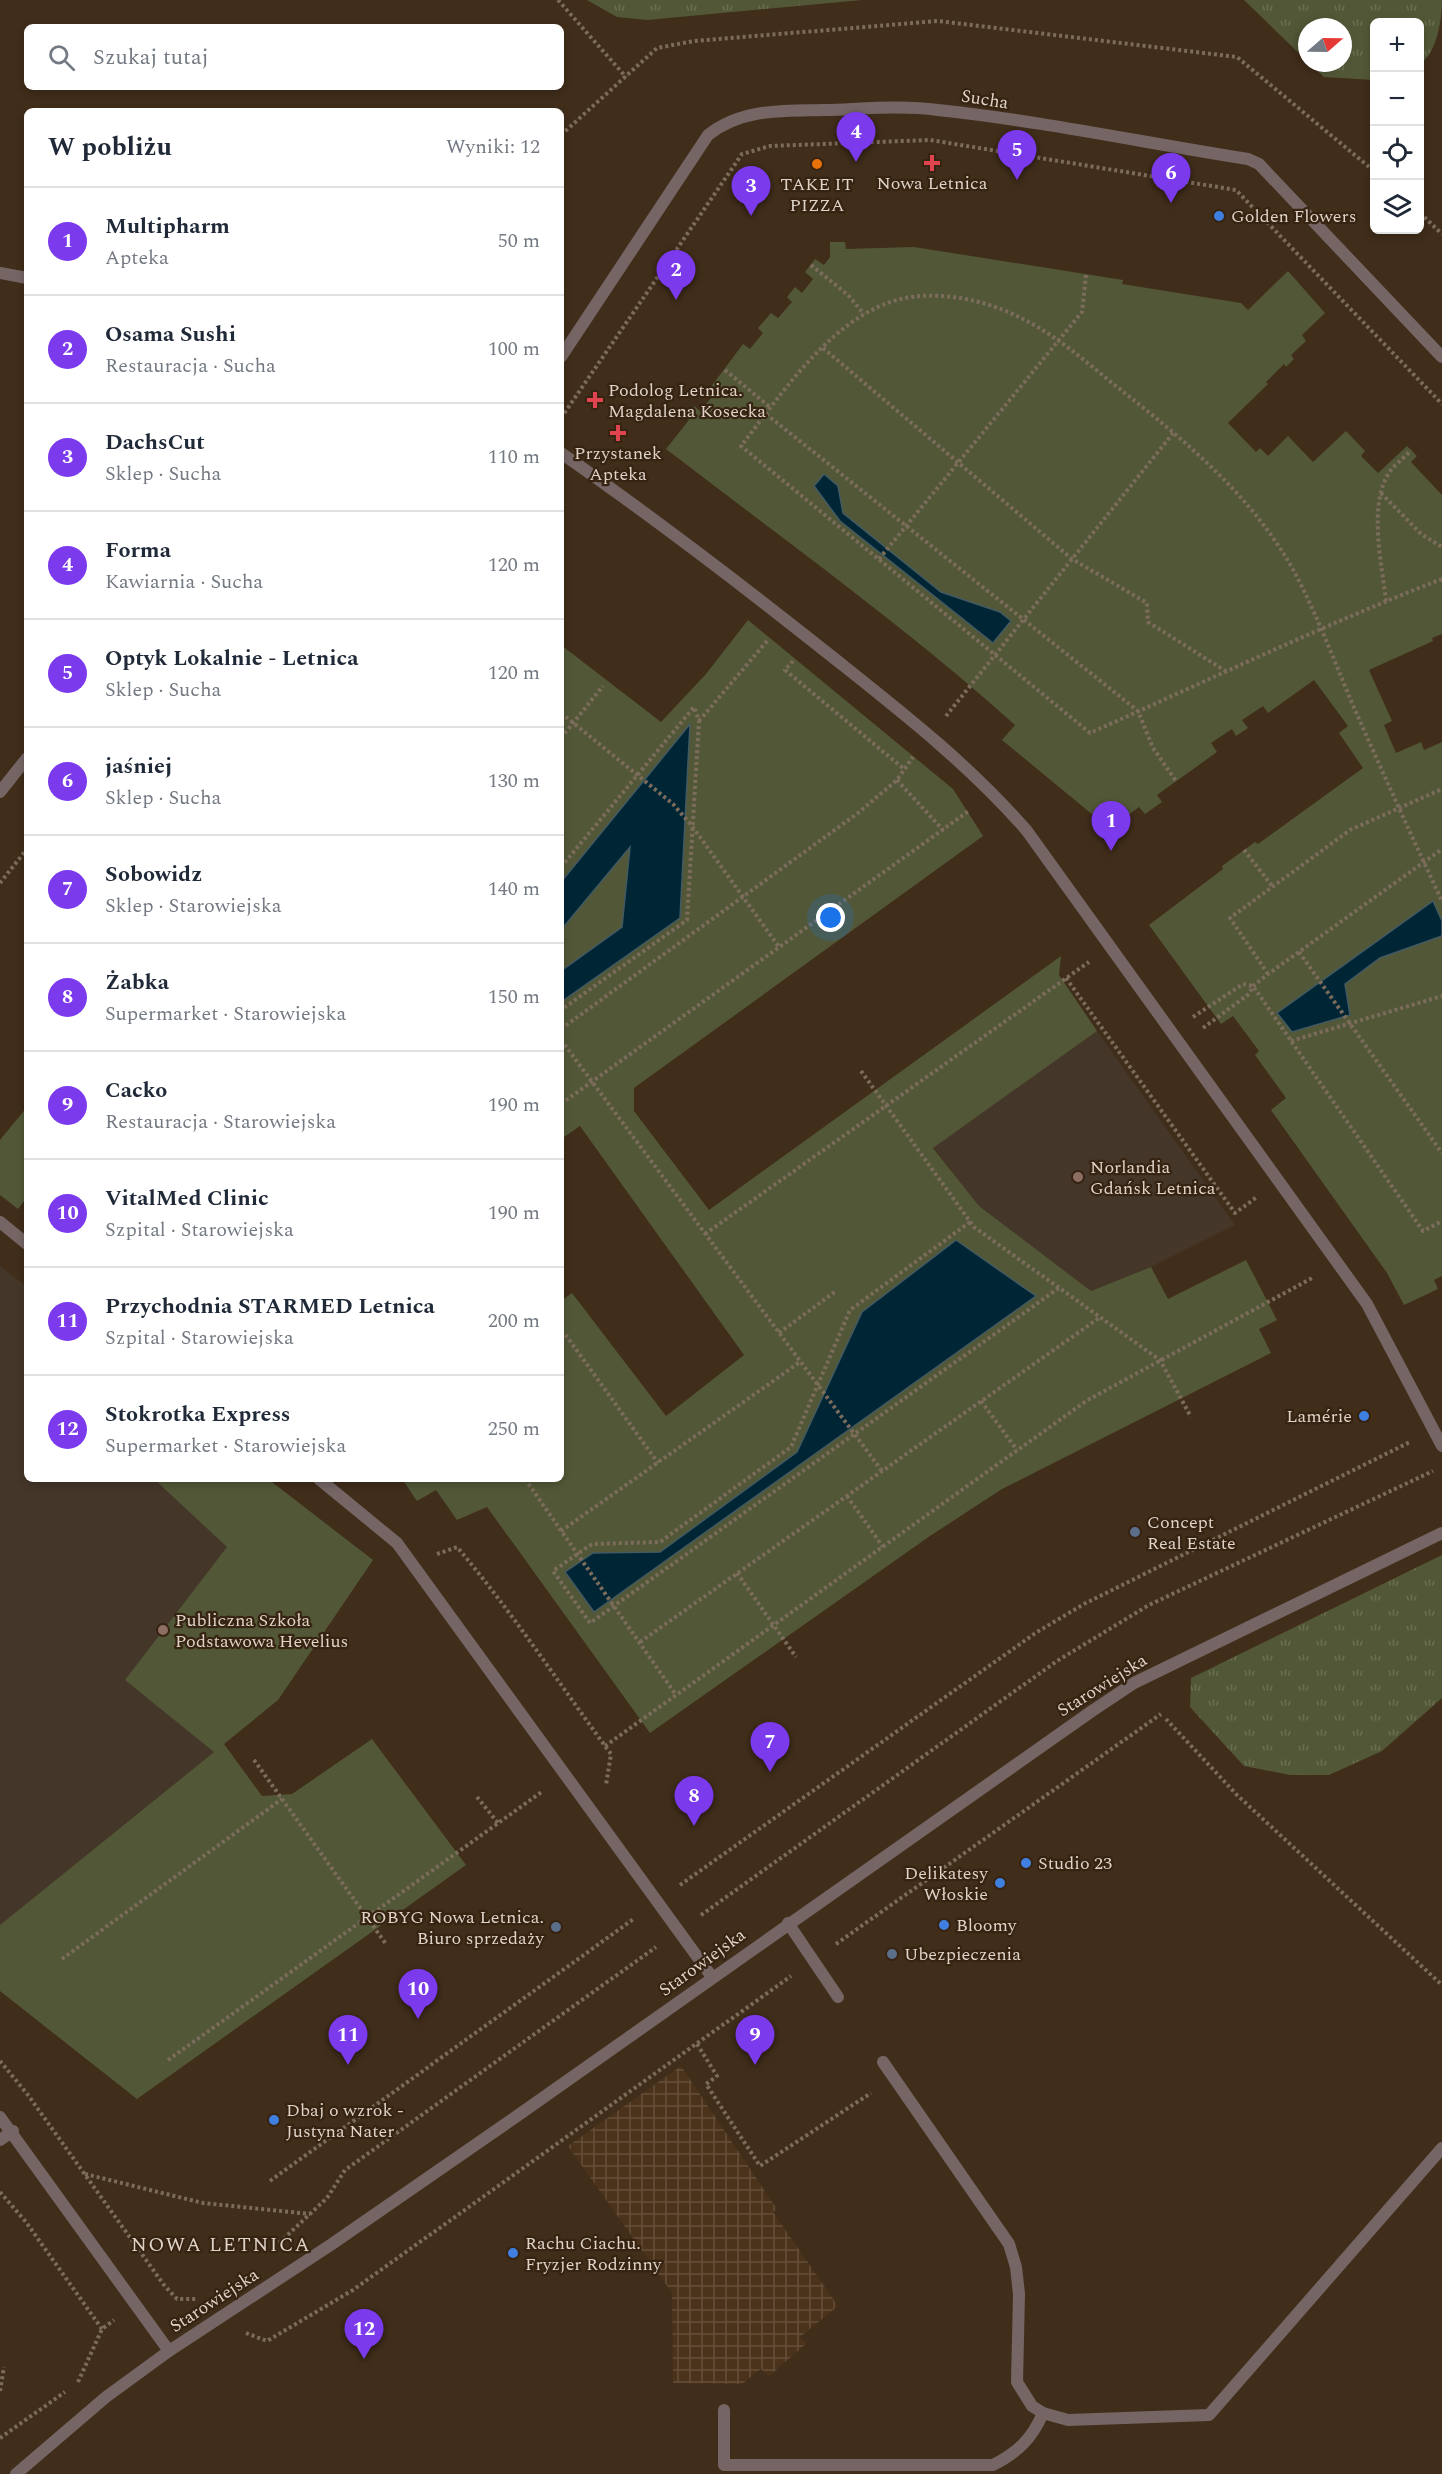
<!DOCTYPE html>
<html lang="pl">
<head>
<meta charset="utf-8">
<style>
	:root { --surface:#fff; --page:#f2f2f3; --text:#1f2937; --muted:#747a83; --line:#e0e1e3; --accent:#7c3aed }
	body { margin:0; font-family:Spectral,serif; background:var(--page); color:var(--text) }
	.controls { position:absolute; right:18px; top:18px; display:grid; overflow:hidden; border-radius:9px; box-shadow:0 3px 9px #0003 }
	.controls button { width:54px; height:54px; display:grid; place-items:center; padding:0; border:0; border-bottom:2px solid var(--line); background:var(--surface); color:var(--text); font:30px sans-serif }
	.compass { position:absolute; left:1298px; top:18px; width:54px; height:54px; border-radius:50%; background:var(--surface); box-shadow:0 3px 9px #0003; rotate:70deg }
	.you { position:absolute; left:831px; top:918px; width:21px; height:21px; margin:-15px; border:4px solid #fff; border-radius:50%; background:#1a73e8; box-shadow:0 0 0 9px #1a73e833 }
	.badge { display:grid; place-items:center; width:39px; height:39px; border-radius:50%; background:var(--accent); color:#fff; font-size:20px; font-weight:700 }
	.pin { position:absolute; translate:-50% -50px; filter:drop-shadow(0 2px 3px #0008) }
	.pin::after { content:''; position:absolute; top:32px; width:21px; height:18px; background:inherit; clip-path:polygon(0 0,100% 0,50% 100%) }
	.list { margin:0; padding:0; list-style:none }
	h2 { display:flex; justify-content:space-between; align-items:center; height:78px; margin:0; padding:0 24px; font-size:26px }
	h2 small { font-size:20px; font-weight:400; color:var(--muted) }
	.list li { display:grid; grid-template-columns:39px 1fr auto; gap:18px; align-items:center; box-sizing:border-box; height:108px; padding:0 24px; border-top:2px solid var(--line) }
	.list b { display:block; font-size:22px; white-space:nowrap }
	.list p { margin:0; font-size:20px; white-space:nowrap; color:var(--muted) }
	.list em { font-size:20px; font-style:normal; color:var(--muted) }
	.icon { flex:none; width:33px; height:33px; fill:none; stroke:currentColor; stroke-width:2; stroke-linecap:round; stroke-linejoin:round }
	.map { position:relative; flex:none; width:1442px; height:2474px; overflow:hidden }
	.search { position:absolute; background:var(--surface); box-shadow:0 3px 9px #0003; left:24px; top:24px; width:540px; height:66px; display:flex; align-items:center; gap:15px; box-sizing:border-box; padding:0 21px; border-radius:9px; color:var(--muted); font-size:22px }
	.panel { position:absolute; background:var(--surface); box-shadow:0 3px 9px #0003; left:24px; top:108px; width:540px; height:1374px; border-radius:9px }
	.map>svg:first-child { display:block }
	.industrial { fill:url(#industrial-grid) }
	.education { fill:#443629 }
	.grass { fill:url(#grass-tufts) }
	.park { fill:#525837 }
	.water { fill:#002636; stroke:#435a62; stroke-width:1.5 }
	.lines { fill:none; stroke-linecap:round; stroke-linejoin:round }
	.path { stroke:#7c6c5c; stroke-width:4; stroke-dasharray:3 3; stroke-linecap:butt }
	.lane { stroke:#756665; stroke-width:12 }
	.street { stroke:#756665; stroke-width:12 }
	.health-dot { fill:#e0444e; stroke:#362311; stroke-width:2 }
	.food-dot { fill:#e8710a; stroke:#362311; stroke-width:2 }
	.shop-dot { fill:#3f7fe0; stroke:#362311; stroke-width:2 }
	.education-dot { fill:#8d6e63; stroke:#362311; stroke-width:2 }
	.service-dot { fill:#5c6f8a; stroke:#362311; stroke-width:2 }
	.labels { text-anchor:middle; stroke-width:4.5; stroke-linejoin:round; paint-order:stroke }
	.street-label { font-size:18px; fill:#dfd3c8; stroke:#362311 }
	.poi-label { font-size:18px; fill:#dfd3c8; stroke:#362311; text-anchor:start }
	.neighbourhood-label { font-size:20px; letter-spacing:1.5px; fill:#dfd3c8; stroke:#362311 }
</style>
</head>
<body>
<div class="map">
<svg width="1442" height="2474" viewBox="0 0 1442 2474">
	<defs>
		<pattern id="industrial-grid" width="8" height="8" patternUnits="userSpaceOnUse" patternTransform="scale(1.5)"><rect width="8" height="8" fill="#4b321a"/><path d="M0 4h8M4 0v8" fill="none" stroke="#644f3a"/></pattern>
		<pattern id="grass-tufts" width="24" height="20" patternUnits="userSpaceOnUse" patternTransform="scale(1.5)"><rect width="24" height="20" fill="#525837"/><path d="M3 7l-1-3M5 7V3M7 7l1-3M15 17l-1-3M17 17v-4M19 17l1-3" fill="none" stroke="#6a6f52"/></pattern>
	</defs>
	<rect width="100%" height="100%" fill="#402d1a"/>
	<!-- industrial -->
	<polygon class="industrial" points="681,2066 777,2209 773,2212 838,2306 800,2337 806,2344 769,2376 761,2369 742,2384 673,2383 672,2293 568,2146"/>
	<!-- education -->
	<g class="education">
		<polygon points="1097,1031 1235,1225 1151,1267 1091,1291 979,1206 933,1147"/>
		<polygon points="0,1266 27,1287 27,1479 268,1479 373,1560 278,1700 0,1925"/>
	</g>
	<!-- grass -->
	<g class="grass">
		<polygon points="587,0 862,0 647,20 617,17"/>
		<path d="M1244,0h198c0,19 -5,53 -22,64v-42h-46v58l-50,-3 -15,-14h34v-36h-36v34z"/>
		<polygon points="1442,1555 1442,1698 1382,1751 1329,1775 1290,1775 1244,1766 1190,1707 1191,1678"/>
	</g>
	<!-- park -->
	<g class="park">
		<path d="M830,242h15l1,7 68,-2 209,33 -1,4 119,19 7,7 40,-39 37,42 -23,22 4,6 -15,14 3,4 -8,8 -2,-3 -18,18 2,2 -40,39 28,29 4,-4 8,8 20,-20 25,26 33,-31 19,20 -4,5 17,17 29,-27 10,10 -6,6 31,33v139l-10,4 1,3 -64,29 23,51 -8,4 12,28 25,-11 3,8 18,-8v534l-8,4 4,9 -34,16 -17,-32 -116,-163 15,-12 -31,-43 4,-4 -26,-35 -12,8 -72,-99 74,-56 -1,-3 33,-24 3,2 105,-76 -24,-35 9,-7 -34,-46 -46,33 -5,-7 -21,14 6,8 -12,8 -4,-7 -21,14 6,9 -60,43 5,7 -17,12 -6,-7 -29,22 -108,-89 13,-15c-110,-99 -232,-186 -349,-276l23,-29 -4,-4 9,-10 6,5 12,-14 -5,-5 36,-48 7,5 13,-16 -5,-5 13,-15 7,5 14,-16 -5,-5 8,-10 7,6 11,-14 -8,-7 10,-13 9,6 6,-8z"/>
		<polygon points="748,620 953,789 983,836 634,1088 634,1111 709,1210 1061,956 1059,975 1097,1031 933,1148 979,1206 1091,1291 1151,1267 1168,1299 1246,1260 1277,1320 1259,1329 1271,1353 1002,1489 930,1536 650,1733 487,1507 457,1520 436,1490 417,1501 402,1479 561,1479 561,1301 572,1293 666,1416 744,1355 580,1126 561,1139 561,645 661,722 706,674"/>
		<polygon points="27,1107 27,1197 18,1209 0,1195 0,1140"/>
		<polygon points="154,1479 268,1479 373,1560 278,1700 224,1744 262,1796 292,1794 372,1739 466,1865 137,2099 0,1991 0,1925 214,1752 125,1680 227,1547"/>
	</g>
	<!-- water -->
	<g class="water">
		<polygon points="824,474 838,486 843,513 941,592 1000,612 1011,621 993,643 840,521 814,486"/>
		<polygon points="690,724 680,918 561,1002 561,971 622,927 630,847 561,930 561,882"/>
		<polygon points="1433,901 1442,921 1442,936 1380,958 1345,984 1350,1015 1292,1032 1277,1013"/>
		<polygon points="956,1240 1036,1296 594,1612 565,1572 593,1553 660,1552 797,1452 862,1312"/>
	</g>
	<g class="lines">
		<!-- path -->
		<g class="path">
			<polyline points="558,0 626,77"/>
			<polyline points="561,135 657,48 694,41 938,21 1237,57 1374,171"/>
			<polyline points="1420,213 1442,234"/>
			<polyline points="811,265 848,295 864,314"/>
			<polyline points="823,348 1072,559 1147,603 1148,622 1227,672"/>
			<polyline points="725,370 771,408"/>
			<polyline points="766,414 1138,711 1153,748 1176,781"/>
			<polyline points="561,418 742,154 770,146 930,140 1236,190 1442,404"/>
			<polyline points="1381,493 1421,534 1442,547"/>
			<polyline points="879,559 1082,312 1086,275"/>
			<path d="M1442,579c-119,46 -235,102 -352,154l-349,-287c40,-51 90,-128 156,-146 40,-11 90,0 126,19 34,17 63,43 93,67 67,53 137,110 179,187 22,42 39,87 57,130 29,66 59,132 90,198"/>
			<path d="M1386,601c-4,-37 -19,-99 5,-131 6,-7 14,-13 20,-20"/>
			<polyline points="793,661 785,670 904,769"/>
			<polyline points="561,713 673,804 692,826 779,947"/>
			<polyline points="946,716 1174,432"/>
			<polyline points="699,721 767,641"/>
			<polyline points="561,738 603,686"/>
			<polyline points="897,780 943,830"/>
			<polyline points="1244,850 1273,887"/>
			<polyline points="561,867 694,707 699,721 687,920 561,1010"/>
			<polyline points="0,883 27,849"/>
			<polyline points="1299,952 1442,1153"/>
			<polyline points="1268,974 1230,918 1350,830 1442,789"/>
			<polyline points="1066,978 1235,1213 1257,1197"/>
			<polyline points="1193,1017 1243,984 1253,986 1423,1231 1442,1221"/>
			<polyline points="1203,1028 1249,994 1253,986 1268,974 1442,849"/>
			<polyline points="561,1029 858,813 897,780 913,757"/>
			<polyline points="561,1040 882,1471"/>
			<polyline points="1291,1041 1442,996"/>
			<polyline points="861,1071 974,1227 1160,1360 1191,1417"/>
			<polyline points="561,1104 970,810"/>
			<polyline points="970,1222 850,1310 791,1447 660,1542 592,1544 553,1571 590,1623 1059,1288"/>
			<polyline points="705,1234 1089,962"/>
			<polyline points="779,1333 836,1291"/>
			<polyline points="561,1337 565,1334 658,1463"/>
			<polyline points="981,1401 1017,1450"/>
			<polyline points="525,1479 676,1695"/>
			<polyline points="847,1496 883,1547"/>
			<polyline points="561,1531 800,1362"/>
			<path d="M437,1554l20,-7c56,66 103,138 154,207l-5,31"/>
			<polyline points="737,1573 796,1657"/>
			<polyline points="640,1642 1099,1318"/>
			<polyline points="1166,1719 1237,1795 1442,1985"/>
			<polyline points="605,1746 1086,1401 1314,1277"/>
			<polyline points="254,1760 386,1944"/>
			<polyline points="477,1797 498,1823"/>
			<polyline points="680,1885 1037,1632 1084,1604 1410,1442"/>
			<polyline points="701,1915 1057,1661 1149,1605 1433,1471"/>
			<polyline points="836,1944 1161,1714"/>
			<polyline points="62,1959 282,1799"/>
			<polyline points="697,2044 717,2076 706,2084 760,2166 871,2093"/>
			<polyline points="168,2060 543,1791"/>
			<polyline points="0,2061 28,2095 164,2285 177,2299 196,2299"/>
			<polyline points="85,2174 203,2203 310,2214"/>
			<polyline points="270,2181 635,1918"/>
			<polyline points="0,2192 26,2222 102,2329"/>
			<polyline points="279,2243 327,2198 345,2170 656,1947"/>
			<polyline points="246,2333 267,2341 353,2290 791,1976"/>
			<polyline points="78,2382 102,2329 114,2320"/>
			<polyline points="0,2391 4,2367"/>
			<polyline points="0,2438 65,2392"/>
		</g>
		<!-- lane -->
		<g class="lane">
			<polyline points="788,1923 838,1997"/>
			<polyline points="883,2062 1009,2244 1016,2267 1019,2294 1017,2382 1032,2406 1043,2413 1068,2420 1209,2415 1442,2148"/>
			<polyline points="0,2140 13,2131"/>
			<path d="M724,2410v55h269c25,-13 39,-26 50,-52"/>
		</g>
		<!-- street -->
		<g class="street">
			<polyline points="0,273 27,278"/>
			<path d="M561,357l147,-222c34,-27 75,-24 117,-25 37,-1 76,-5 113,0 104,11 207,33 310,49l11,5 183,193"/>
			<path d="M561,453c92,64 181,132 269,202 69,55 139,109 197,176l340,473 75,142"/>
			<polyline points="0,792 27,758"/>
			<polyline points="0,1222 27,1244"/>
			<polyline points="319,1479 397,1543 712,1977"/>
			<polyline points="0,2117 169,2351"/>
			<polyline points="16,2474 106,2397 169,2351 332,2244 517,2116 1092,1711 1134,1683 1442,1533"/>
		</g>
	</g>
	<!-- markers -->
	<g class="health-dot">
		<path d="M929 154h6v6h6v6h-6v6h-6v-6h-6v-6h6z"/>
		<path d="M592 391h6v6h6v6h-6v6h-6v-6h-6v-6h6z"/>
		<path d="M615 424h6v6h6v6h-6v6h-6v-6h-6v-6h6z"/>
	</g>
	<circle class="food-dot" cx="817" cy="164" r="6"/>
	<g class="shop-dot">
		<circle cx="1219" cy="216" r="6"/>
		<circle cx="1364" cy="1416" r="6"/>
		<circle cx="1026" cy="1863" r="6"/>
		<circle cx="1000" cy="1883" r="6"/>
		<circle cx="944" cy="1925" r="6"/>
		<circle cx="274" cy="2120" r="6"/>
		<circle cx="513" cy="2253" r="6"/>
	</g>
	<g class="education-dot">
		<circle cx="1078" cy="1177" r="6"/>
		<circle cx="163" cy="1630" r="6"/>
	</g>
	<g class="service-dot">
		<circle cx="1135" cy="1532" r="6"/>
		<circle cx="556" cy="1927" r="6"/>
		<circle cx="892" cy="1954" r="6"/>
	</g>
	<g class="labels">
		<!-- street labels -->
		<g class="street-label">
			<text transform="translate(985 99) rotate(9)" y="6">Sucha</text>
			<text transform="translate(1102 1685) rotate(-32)" y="6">Starowiejska</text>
			<text transform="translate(702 1962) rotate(-36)" y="6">Starowiejska</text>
			<text transform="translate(214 2300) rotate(-33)" y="6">Starowiejska</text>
		</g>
		<!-- poi labels -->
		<g class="poi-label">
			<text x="932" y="189" text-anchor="middle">Nowa Letnica</text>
			<text x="817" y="190" text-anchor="middle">TAKE IT<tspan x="817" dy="21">PIZZA</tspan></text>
			<text x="1231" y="222">Golden Flowers</text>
			<text x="608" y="396">Podolog Letnica.<tspan x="608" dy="21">Magdalena Kosecka</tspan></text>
			<text x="618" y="459" text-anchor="middle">Przystanek<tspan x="618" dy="21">Apteka</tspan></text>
			<text x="1090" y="1173">Norlandia<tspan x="1090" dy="21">Gdańsk Letnica</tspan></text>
			<text x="1352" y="1422" text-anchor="end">Lamérie</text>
			<text x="1147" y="1528">Concept<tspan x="1147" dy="21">Real Estate</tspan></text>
			<text x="175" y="1626">Publiczna Szkoła<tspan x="175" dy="21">Podstawowa Hevelius</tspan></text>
			<text x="1038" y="1869">Studio 23</text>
			<text x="988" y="1879" text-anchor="end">Delikatesy<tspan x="988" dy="21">Włoskie</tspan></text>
			<text x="544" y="1923" text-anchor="end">ROBYG Nowa Letnica.<tspan x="544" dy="21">Biuro sprzedaży</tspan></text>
			<text x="956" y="1931">Bloomy</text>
			<text x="904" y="1960">Ubezpieczenia</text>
			<text x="286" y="2116">Dbaj o wzrok -<tspan x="286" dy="21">Justyna Nater</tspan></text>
			<text x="525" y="2249">Rachu Ciachu.<tspan x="525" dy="21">Fryzjer Rodzinny</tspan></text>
		</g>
		<!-- neighbourhood labels -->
		<g class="neighbourhood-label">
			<text x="221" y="2251">NOWA LETNICA</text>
		</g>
	</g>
</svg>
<div class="controls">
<button>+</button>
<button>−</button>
<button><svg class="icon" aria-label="locate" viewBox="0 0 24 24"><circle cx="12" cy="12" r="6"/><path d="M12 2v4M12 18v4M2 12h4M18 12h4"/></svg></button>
<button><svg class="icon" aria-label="layers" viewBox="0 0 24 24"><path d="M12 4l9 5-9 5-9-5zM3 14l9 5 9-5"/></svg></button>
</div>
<svg class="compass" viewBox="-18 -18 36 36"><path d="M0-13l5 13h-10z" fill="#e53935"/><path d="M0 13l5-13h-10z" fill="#747a83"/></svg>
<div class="you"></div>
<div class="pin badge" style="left:1111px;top:851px">1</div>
<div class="pin badge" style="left:676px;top:300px">2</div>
<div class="pin badge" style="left:751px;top:216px">3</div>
<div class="pin badge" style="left:856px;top:162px">4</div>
<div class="pin badge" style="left:1017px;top:180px">5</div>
<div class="pin badge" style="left:1171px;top:203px">6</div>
<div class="pin badge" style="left:770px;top:1772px">7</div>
<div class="pin badge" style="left:694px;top:1826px">8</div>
<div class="pin badge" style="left:755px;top:2065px">9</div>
<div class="pin badge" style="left:418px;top:2019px">10</div>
<div class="pin badge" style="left:348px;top:2065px">11</div>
<div class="pin badge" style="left:364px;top:2359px">12</div>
<div class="search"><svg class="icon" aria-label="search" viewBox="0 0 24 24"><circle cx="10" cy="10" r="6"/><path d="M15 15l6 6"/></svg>Szukaj tutaj</div>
<section class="panel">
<h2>W pobliżu<small>Wyniki: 12</small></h2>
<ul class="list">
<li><span class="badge">1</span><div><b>Multipharm</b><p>Apteka</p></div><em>50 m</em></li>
<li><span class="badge">2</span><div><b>Osama Sushi</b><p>Restauracja · Sucha</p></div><em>100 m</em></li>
<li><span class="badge">3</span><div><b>DachsCut</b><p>Sklep · Sucha</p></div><em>110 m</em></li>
<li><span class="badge">4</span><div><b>Forma</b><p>Kawiarnia · Sucha</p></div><em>120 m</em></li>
<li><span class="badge">5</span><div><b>Optyk Lokalnie - Letnica</b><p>Sklep · Sucha</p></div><em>120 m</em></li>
<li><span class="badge">6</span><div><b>jaśniej</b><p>Sklep · Sucha</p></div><em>130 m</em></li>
<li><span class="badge">7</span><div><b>Sobowidz</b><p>Sklep · Starowiejska</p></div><em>140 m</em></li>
<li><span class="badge">8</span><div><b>Żabka</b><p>Supermarket · Starowiejska</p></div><em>150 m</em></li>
<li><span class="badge">9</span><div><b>Cacko</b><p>Restauracja · Starowiejska</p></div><em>190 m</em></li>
<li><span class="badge">10</span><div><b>VitalMed Clinic</b><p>Szpital · Starowiejska</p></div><em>190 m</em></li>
<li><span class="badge">11</span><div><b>Przychodnia STARMED Letnica</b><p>Szpital · Starowiejska</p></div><em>200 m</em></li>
<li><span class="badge">12</span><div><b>Stokrotka Express</b><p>Supermarket · Starowiejska</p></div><em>250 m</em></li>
</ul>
</section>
</div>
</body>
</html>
